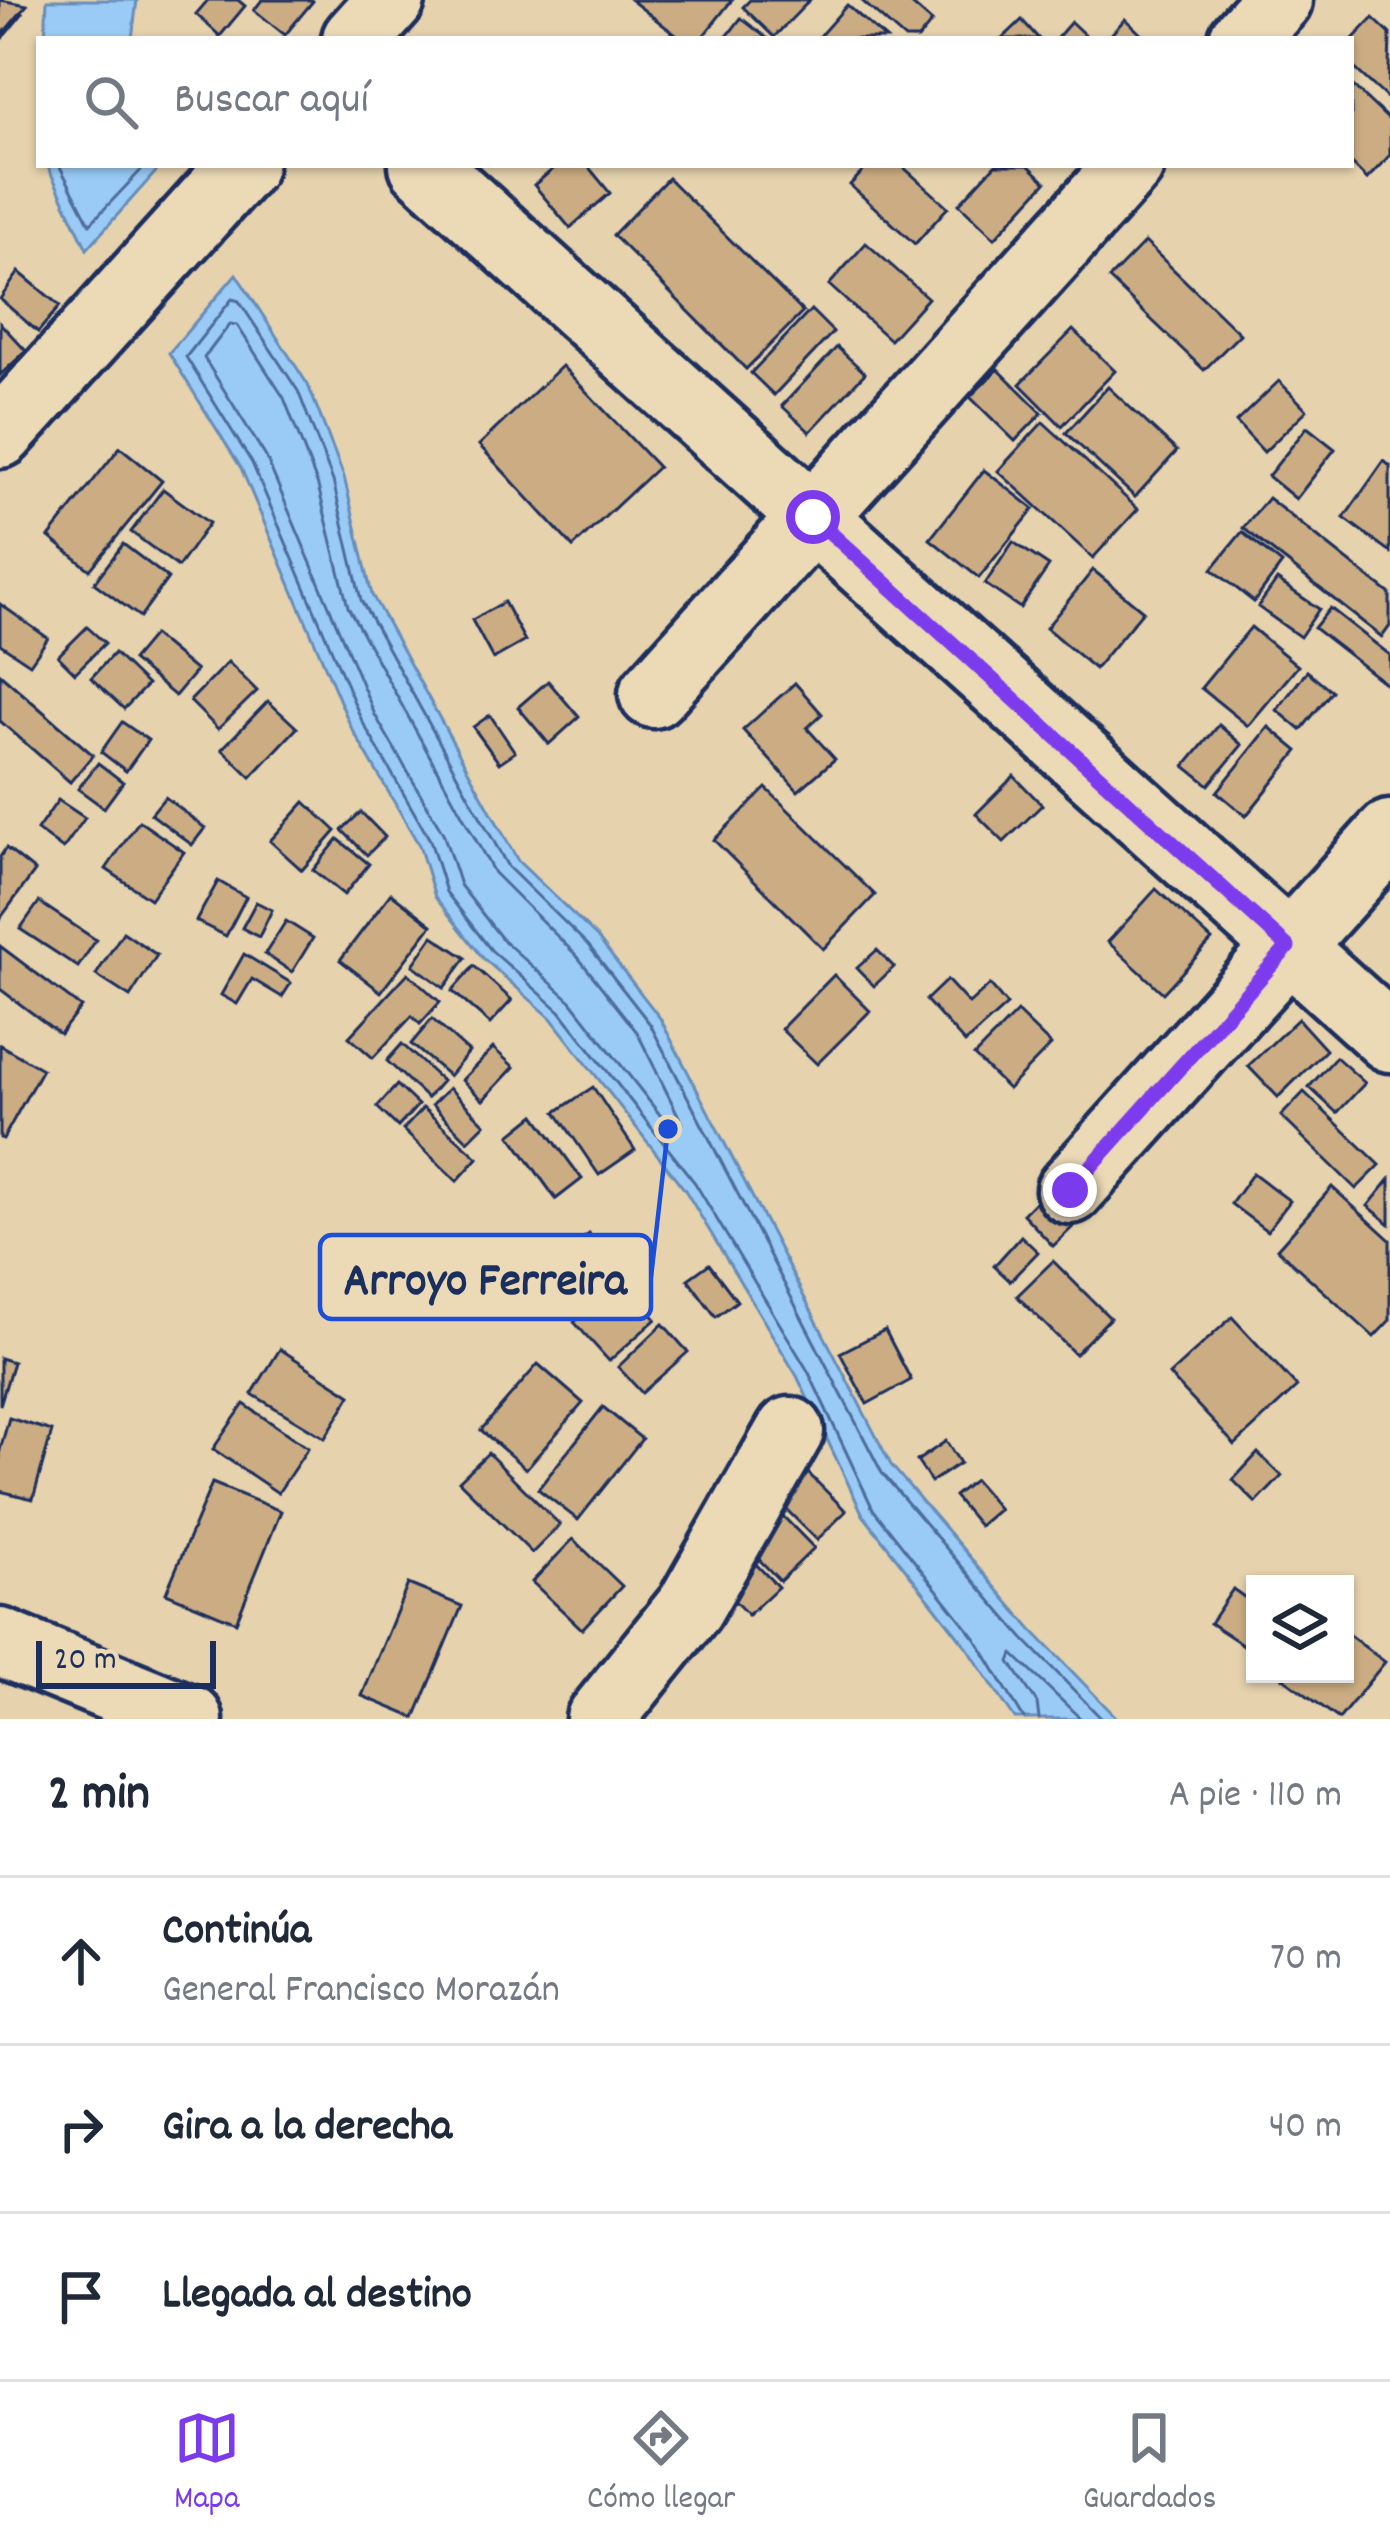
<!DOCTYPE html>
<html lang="es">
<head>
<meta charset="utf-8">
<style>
	:root { --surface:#fff; --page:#f6f6f7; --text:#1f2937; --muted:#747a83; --line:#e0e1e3; --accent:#7c3aed }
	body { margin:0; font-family:Dekko,sans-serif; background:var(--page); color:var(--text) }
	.controls { position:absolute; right:36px; bottom:36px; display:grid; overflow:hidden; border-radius:0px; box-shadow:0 3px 9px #0004 }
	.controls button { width:108px; height:108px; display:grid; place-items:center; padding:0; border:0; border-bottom:3px solid var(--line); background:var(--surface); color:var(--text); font:60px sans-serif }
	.scale { position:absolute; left:36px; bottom:30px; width:180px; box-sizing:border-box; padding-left:12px; border:6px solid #1b2f5e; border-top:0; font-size:33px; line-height:42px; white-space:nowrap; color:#1b2f5e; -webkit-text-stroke:9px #ecdab7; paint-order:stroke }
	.stop { position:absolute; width:36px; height:36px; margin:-27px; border:9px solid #7c3aed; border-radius:50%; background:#fff }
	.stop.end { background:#7c3aed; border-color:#fff; box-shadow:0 3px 12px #0008 }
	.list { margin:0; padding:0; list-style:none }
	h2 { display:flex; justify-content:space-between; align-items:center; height:156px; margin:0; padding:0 48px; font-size:51px }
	h2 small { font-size:39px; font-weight:400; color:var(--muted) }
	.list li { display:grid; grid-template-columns:78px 1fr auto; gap:36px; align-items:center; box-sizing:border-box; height:168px; padding:0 48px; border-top:3px solid var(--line) }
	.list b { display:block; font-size:45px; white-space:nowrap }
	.list p { margin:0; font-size:39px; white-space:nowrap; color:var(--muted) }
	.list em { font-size:39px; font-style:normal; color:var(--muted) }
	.icon { flex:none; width:66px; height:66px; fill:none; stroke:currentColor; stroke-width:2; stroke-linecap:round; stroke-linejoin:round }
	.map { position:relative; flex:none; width:1390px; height:1719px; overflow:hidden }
	.search { position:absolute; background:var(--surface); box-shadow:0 3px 9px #0004; left:36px; right:36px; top:36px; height:132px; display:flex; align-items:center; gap:30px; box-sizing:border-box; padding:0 42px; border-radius:0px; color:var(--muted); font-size:45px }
	.sheet { height:660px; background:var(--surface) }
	nav { display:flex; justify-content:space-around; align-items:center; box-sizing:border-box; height:168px; border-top:3px solid var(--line); background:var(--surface); font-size:33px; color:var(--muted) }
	nav a { display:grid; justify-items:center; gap:6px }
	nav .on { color:var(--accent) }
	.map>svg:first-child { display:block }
	.water { fill:#9acbf6; stroke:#678db9; stroke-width:3 }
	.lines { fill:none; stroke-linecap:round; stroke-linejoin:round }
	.shore { stroke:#4e6d9b; stroke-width:3 }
	.building { fill:#ccad83; stroke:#1b2f5e; stroke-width:3 }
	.minor-casing { stroke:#1b2f5e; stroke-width:75 }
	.minor { stroke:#ecdab7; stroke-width:66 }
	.route { stroke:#7c3aed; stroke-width:15 }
	.leader { fill:none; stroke:#1d4ed8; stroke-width:4.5 }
	.callout-dot { fill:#1d4ed8; stroke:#ecdab7; stroke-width:4.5 }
	.callout { fill:#ecdab7; stroke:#1d4ed8; stroke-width:4.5 }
	.callout-label { font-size:48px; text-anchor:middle; font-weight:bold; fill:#1b2f5e }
</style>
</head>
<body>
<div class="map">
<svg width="1390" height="1719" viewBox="0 0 1390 1719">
	<rect width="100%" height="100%" fill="#e6d2ad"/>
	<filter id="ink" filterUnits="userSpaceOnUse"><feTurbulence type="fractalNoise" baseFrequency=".00833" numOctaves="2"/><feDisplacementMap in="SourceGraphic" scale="24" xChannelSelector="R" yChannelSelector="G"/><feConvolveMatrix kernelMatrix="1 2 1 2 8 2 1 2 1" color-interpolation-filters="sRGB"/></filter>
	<g filter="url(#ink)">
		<!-- water -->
		<g class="water">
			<polygon points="47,0 137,0 132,39 45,39"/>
			<polygon points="47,165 162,165 87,249"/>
			<polygon points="236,274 308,385 344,477 372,595 518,861 597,937 660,1018 891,1465 1032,1630 1118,1719 1015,1719 966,1646 863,1515 797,1376 685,1190 551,1018 483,958 435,897 419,845 351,727 241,468 169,353"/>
		</g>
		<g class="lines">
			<!-- shore -->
			<g class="shore">
				<polyline points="59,165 90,224 146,165"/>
				<polygon points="230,324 237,325 284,398 318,486 348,607 494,873 577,956 637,1032 682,1123 679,1131 671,1129 571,1001 502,939 460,885 443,833 375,715 266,457 204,358"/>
				<polyline points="1024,1719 976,1639 873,1509 808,1371 695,1183 560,1011 491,950 446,892 430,840 362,721 252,463 186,357 232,299 239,301 298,391 333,481 361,600 508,867 588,945 650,1024 882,1473 1023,1638 1102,1719"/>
				<polyline points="1039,1719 1037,1703 1010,1662 1013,1654 1081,1719"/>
			</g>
		</g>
		<!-- building -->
		<g class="building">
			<polygon points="0,0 23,13 0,41"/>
			<polygon points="0,0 27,5 0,37"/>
			<polygon points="208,0 238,0 245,6 220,36 196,14"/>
			<polygon points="262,0 312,0 313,1 285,35 254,10"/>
			<polygon points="631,0 732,0 701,39 681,39"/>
			<polygon points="750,0 810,0 774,37 743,7"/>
			<polygon points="861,0 907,0 932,22 918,39 905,39"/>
			<polygon points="847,5 886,39 817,39"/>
			<polygon points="741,18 768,39 725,39"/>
			<polygon points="1373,18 1390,34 1388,99 1351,65 1351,41"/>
			<polygon points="1125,19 1146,39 1107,39"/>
			<polygon points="1022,20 1039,39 1002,39"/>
			<polygon points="1071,22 1089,39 1056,39"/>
			<polygon points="1351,84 1390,121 1390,155 1367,179 1351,163"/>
			<polygon points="558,165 587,165 610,193 570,228 534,185"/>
			<polygon points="869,165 901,165 948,207 915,244 850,185"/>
			<polygon points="995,165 1028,165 1046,182 995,238 959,204"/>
			<polygon points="668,178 803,312 746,369 613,235"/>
			<polygon points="1145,242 1240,334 1204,370 1109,279"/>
			<polygon points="866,243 928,298 890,340 829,285"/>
			<polygon points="19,272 60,306 38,332 0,299"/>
			<polygon points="811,310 833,332 774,395 751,373"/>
			<polygon points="0,323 26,351 0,375"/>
			<polygon points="1073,330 1115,371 1062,426 1020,384"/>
			<polygon points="837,347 865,373 810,432 782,406"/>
			<polygon points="562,366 658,467 573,547 479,445"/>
			<polygon points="998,369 1042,413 1015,441 970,397"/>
			<polygon points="1279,381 1307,410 1264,452 1236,422"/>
			<polygon points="1108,387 1177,451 1135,497 1066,433"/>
			<polygon points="1043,422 1138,509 1093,558 998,471"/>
			<polygon points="1307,427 1335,449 1296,499 1268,476"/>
			<polygon points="120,447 162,481 90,570 49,537"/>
			<polygon points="1384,461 1390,466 1390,552 1344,518"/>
			<polygon points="984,470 1034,509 979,578 930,539"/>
			<polygon points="163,489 209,523 178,567 131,532"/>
			<polygon points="1268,498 1390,594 1390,626 1382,637 1243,528"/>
			<polygon points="1242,532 1282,564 1254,602 1212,569"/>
			<polygon points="1013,542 1049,566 1020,608 985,584"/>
			<polygon points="123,544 168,578 140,617 94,583"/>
			<polygon points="1093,570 1143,611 1095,669 1046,628"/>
			<polygon points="1277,580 1319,609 1300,637 1258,607"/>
			<polygon points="504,602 525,641 493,659 472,620"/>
			<polygon points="0,604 48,638 30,664 0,644"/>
			<polygon points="1330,608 1390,655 1390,687 1314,628"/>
			<polygon points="87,627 105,643 75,673 58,656"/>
			<polygon points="1251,627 1298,666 1248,726 1201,688"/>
			<polygon points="153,635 196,671 175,696 132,660"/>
			<polygon points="114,653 147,685 124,709 91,678"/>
			<polygon points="228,662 257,691 218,729 190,701"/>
			<polygon points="1307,671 1332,691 1301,730 1277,710"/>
			<polygon points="0,674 93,755 70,782 0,721"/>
			<polygon points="548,681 579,717 549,744 518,707"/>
			<polygon points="795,683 822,714 807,728 835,759 798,791 743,730"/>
			<polygon points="268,701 297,728 251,777 222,749"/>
			<polygon points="490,715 515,752 499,763 473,727"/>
			<polygon points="122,722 148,740 126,771 101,752"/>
			<polygon points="1219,725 1242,745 1209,785 1185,766"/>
			<polygon points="1269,727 1298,751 1246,816 1217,792"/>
			<polygon points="98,763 123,782 104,808 78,789"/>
			<polygon points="1014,776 1042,805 1004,842 976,814"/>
			<polygon points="766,788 875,895 823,949 714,840"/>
			<polygon points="165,797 205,828 192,845 151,814"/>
			<polygon points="58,800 85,818 63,849 37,830"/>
			<polygon points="305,802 336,831 302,870 270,841"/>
			<polygon points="361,812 385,837 367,855 342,830"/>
			<polygon points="139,821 184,852 150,899 106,869"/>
			<polygon points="338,839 369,864 344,895 313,870"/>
			<polygon points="6,848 35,871 0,919 0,857"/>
			<polygon points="218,881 246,897 226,936 196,921"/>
			<polygon points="1156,889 1212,940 1163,993 1108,942"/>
			<polygon points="391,893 432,925 381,992 340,960"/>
			<polygon points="39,902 96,940 78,967 20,929"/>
			<polygon points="256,902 272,910 259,937 242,928"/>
			<polygon points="286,921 313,938 292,972 265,954"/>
			<polygon points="123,932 157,955 130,997 96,975"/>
			<polygon points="433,936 466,958 444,988 413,965"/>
			<polygon points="0,946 81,1007 60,1034 0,989"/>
			<polygon points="877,950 894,967 874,986 857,968"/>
			<polygon points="244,954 291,983 282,997 252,979 237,1004 221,995"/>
			<polygon points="474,966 512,1000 490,1024 452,991"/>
			<polygon points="408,973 440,1002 420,1024 412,1016 373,1058 349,1037"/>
			<polygon points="834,975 870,1011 817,1064 781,1029"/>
			<polygon points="947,980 969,1004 990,985 1007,1005 965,1043 926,1000"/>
			<polygon points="1017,1012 1051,1045 1008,1089 974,1056"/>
			<polygon points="432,1019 469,1052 449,1076 411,1044"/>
			<polygon points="1298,1019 1326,1050 1278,1097 1248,1066"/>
			<polygon points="402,1044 442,1081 427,1098 387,1061"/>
			<polygon points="0,1045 42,1069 3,1139 0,1138"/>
			<polygon points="493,1048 514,1067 483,1100 462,1080"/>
			<polygon points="1336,1057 1365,1083 1337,1113 1309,1087"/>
			<polygon points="397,1085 418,1105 398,1127 377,1107"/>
			<polygon points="593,1087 635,1150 599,1175 556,1112"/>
			<polygon points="449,1088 485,1124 468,1141 432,1105"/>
			<polygon points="1304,1092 1380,1165 1356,1189 1281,1116"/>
			<polygon points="423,1108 478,1158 457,1181 403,1130"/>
			<polygon points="535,1115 582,1179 556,1199 510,1135"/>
			<polygon points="1253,1173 1290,1201 1267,1231 1231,1204"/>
			<polygon points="1390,1179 1390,1224 1368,1206"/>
			<polygon points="1332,1187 1390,1240 1390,1320 1374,1337 1277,1249"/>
			<polygon points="1045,1192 1076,1224 1053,1246 1023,1214"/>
			<polygon points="589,1234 615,1267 588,1288 562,1254"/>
			<polygon points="1021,1236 1038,1252 1010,1281 994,1266"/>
			<polygon points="1053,1261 1110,1318 1075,1354 1017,1296"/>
			<polygon points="709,1264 737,1301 716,1317 688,1279"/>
			<polygon points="622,1280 656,1319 609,1361 574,1322"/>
			<polygon points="1232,1317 1297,1387 1235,1445 1169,1375"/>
			<polygon points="663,1324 688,1352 642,1393 618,1367"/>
			<polygon points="885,1330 911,1380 867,1404 840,1353"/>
			<polygon points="280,1349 351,1395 325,1438 252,1394"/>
			<polygon points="0,1358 13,1362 0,1405"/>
			<polygon points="538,1364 583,1403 526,1469 481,1430"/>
			<polygon points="244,1404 308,1448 278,1493 213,1449"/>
			<polygon points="603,1407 642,1439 578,1520 538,1489"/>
			<polygon points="9,1418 52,1431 33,1499 0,1491 0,1450"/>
			<polygon points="946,1441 960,1463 931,1482 917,1461"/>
			<polygon points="488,1453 560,1525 532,1553 459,1481"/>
			<polygon points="1258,1453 1282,1476 1256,1503 1233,1480"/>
			<polygon points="802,1467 846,1511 817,1540 773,1496"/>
			<polygon points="974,1480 999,1509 979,1526 954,1496"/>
			<polygon points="212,1483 281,1511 236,1622 166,1593"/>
			<polygon points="776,1509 814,1548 780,1581 743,1543"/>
			<polygon points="573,1539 622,1586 582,1629 532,1582"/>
			<polygon points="748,1556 778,1587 748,1615 719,1585"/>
			<polygon points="408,1584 462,1606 415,1718 362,1696"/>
			<polygon points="1233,1589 1255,1605 1255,1638 1248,1648 1210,1623"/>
			<polygon points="1345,1632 1385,1662 1339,1719 1278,1674 1345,1674"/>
		</g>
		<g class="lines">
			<defs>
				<g id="minor">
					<polyline points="356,39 391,0"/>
					<polyline points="1243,39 1278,0"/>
					<polyline points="423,165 1390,1038"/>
					<polyline points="0,434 243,165"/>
					<polyline points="653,694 1130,165"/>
					<polyline points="1070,1190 1390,834"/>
					<polyline points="0,1642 189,1719"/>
					<polyline points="600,1719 690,1607 790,1431"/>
				</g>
			</defs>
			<!-- minor casing -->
			<use href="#minor" class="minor-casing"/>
			<!-- minor -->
			<use href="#minor" class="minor"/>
		</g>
	</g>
	<g class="lines" filter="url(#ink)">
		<!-- route -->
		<polyline class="route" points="813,517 1288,947 1070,1190"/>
	</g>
	<!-- callouts -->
	<path class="leader" d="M668 1129L651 1277"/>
	<circle class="callout-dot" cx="668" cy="1129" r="12"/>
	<rect class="callout" x="320" y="1235" width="331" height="84" rx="12"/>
	<g class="callout-label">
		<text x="485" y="1294">Arroyo Ferreira</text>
	</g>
</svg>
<div class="controls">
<button><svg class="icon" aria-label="layers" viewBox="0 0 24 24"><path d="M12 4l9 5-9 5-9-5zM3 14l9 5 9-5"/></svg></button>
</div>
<div class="scale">20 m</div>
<div class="stop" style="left:813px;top:517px"></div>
<div class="stop end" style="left:1070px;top:1190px"></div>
<div class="search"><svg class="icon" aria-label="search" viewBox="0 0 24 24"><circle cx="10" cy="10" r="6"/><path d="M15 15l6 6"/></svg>Buscar aquí</div>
</div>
<section class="sheet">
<h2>2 min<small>A pie · 110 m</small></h2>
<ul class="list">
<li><svg class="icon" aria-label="ahead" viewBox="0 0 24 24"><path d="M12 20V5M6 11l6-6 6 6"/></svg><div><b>Continúa</b><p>General Francisco Morazán</p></div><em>70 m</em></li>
<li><svg class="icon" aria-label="right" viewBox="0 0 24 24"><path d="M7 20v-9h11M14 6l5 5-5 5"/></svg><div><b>Gira a la derecha</b></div><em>40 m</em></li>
<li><svg class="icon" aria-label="arrive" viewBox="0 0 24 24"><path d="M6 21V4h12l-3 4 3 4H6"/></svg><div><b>Llegada al destino</b></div></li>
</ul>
</section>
<nav>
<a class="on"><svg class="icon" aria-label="map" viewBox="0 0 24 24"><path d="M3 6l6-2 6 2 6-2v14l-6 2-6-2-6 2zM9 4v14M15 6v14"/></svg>Mapa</a>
<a><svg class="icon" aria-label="directions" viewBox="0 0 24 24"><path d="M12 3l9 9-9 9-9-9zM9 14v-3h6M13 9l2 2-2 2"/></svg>Cómo llegar</a>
<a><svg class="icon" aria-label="saved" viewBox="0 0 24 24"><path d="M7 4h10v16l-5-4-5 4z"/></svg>Guardados</a>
</nav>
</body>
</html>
